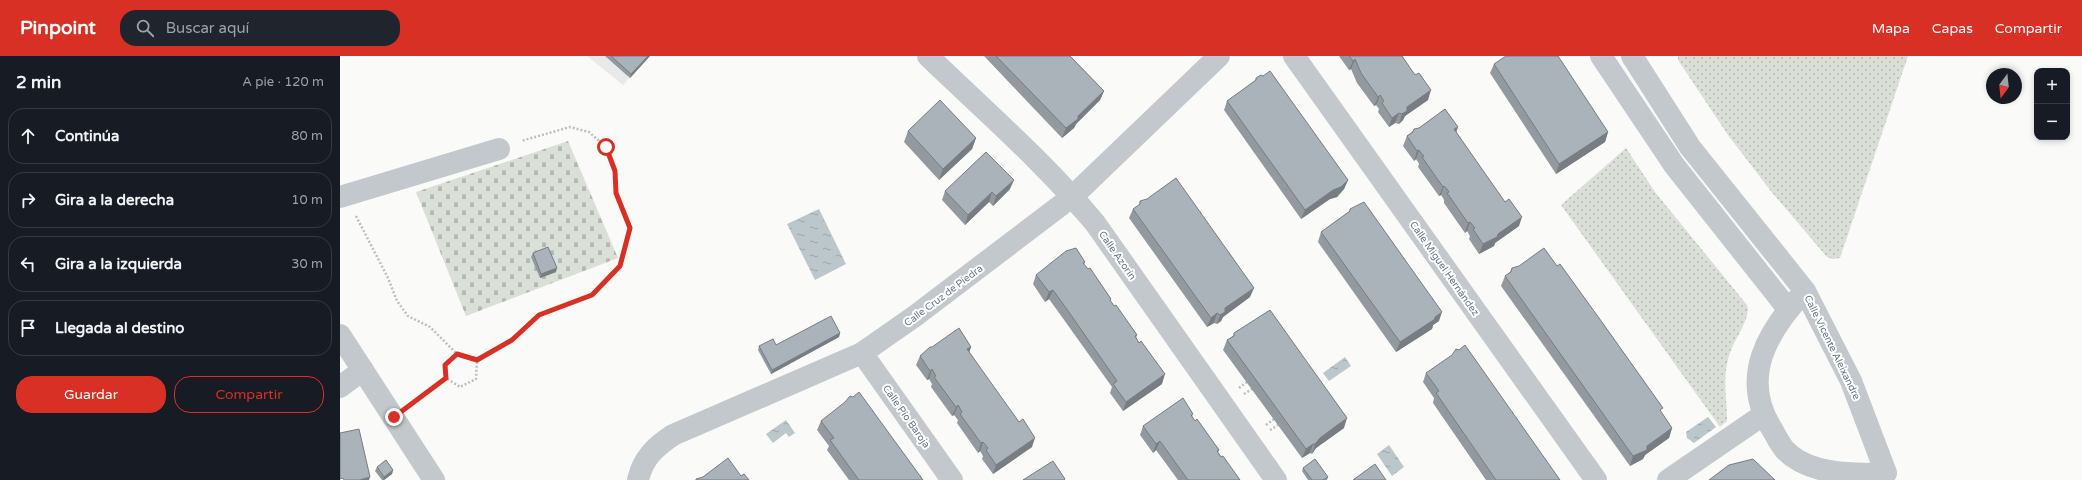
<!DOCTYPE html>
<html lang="es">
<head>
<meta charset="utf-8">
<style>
	:root { --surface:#171b24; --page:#20242c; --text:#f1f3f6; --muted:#9ea1a6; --line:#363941; --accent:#d93025 }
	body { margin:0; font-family:"Varela Round",sans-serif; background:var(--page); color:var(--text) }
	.controls { position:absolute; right:12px; top:12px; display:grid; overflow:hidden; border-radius:8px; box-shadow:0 2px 6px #0003 }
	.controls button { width:36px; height:36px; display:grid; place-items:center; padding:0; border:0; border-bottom:1px solid var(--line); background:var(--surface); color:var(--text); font:20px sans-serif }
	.compass { position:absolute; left:1646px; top:12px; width:36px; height:36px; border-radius:50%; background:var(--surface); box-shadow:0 2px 6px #0003; rotate:195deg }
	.stop { position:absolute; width:12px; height:12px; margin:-9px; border:3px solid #d93025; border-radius:50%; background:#fff }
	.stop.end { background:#d93025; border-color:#fff; box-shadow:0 1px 4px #0008 }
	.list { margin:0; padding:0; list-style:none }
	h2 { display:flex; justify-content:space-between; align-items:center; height:52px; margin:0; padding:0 16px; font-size:17px }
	h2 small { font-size:13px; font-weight:400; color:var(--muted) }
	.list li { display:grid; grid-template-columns:26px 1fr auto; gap:12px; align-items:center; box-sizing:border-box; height:56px; margin:0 8px 8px; padding:0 8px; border:1px solid var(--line); border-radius:16px }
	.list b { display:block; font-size:15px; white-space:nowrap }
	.list em { font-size:13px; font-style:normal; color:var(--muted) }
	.actions { display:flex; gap:8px; padding:12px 16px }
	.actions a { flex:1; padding:9px 0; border:1px solid var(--accent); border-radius:16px; text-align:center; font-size:14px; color:var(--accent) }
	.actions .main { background:var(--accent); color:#fff }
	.icon { flex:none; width:22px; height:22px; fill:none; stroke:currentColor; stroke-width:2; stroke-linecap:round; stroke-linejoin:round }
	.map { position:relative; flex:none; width:1742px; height:424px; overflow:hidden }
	header { display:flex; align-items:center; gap:24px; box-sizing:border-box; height:56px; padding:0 20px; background:var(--accent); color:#fff }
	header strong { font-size:19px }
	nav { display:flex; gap:22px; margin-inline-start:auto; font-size:14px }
	.search { width:280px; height:36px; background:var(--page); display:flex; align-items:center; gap:10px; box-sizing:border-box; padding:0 14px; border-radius:16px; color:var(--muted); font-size:15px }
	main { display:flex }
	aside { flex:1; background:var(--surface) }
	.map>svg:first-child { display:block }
	.built { fill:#e8e9e9 }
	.grass { fill:url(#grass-dots) }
	.cemetery { fill:url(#cemetery-stones) }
	.water { fill:url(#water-ripples) }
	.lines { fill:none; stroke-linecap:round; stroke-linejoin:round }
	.path { stroke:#bbbfc2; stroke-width:2.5; stroke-dasharray:2 2; stroke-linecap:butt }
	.minor { stroke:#c3c8cc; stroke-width:22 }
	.wall { fill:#929a9f }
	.shaded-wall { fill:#777d82 }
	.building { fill:#aab3b9; stroke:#777d82 }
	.route { stroke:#d93025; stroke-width:5 }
	.labels { text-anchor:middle; stroke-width:4; stroke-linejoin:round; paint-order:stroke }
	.street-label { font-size:10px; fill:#657683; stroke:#fff }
</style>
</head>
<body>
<header>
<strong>Pinpoint</strong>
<div class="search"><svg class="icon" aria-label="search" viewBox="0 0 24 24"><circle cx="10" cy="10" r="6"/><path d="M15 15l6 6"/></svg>Buscar aquí</div>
<nav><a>Mapa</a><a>Capas</a><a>Compartir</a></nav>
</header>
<main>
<aside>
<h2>2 min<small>A pie · 120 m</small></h2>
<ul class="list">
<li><svg class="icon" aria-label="ahead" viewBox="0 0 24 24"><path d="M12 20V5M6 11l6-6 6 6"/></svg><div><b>Continúa</b></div><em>80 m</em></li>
<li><svg class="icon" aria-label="right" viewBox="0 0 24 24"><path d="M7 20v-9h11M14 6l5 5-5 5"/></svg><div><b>Gira a la derecha</b></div><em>10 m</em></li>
<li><svg class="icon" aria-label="left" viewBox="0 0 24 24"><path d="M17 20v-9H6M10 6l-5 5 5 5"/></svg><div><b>Gira a la izquierda</b></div><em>30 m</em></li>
<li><svg class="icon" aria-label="arrive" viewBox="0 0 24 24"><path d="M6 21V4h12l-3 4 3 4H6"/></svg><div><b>Llegada al destino</b></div></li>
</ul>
<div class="actions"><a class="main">Guardar</a><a>Compartir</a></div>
</aside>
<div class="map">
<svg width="1742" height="424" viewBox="0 0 1742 424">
	<defs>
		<pattern id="grass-dots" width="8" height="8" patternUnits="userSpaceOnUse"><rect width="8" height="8" fill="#dadfd7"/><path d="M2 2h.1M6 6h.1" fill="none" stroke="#b4b9b4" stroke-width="1.8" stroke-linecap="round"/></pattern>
		<pattern id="cemetery-stones" width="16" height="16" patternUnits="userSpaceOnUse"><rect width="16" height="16" fill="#dadfd7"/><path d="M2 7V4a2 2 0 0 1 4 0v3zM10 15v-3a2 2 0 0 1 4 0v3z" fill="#b4b9b4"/></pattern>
		<pattern id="water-ripples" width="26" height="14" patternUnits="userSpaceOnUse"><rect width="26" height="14" fill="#bbc7cb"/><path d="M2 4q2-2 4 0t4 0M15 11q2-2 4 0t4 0" fill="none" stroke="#9ca6aa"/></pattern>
	</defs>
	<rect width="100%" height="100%" fill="#fafaf8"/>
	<!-- built -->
	<polygon class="built" points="247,0 309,0 283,29"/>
	<!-- grass -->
	<g class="grass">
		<polygon points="1338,0 1568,0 1500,202 1493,203 1487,201 1430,134 1388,79 1338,4"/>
		<path d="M1286,92l29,44 92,113c5,12 -14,36 -18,51 -7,23 -2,42 -2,65l-7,6 -159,-222z"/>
	</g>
	<!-- cemetery -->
	<polygon class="cemetery" points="228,85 278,202 126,260 76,136"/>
	<!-- water -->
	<g class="water">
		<polygon points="479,153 506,208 475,224 447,168"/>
		<polygon points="1005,301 1011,310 989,325 983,317"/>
		<polygon points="1368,361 1376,371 1354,387 1347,382 1346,376"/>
		<polygon points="446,364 455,377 449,381 446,377 433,387 426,378"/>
		<polygon points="1049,389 1064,411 1052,420 1037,398"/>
	</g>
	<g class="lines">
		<!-- path -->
		<g class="path">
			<polyline points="16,160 48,222 57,245 68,260 90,271 117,298"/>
			<polyline points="137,304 117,298 105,309 106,322 120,331 136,323 137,304 172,284 199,259 252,239 280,210 290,172 276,137 275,115 266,91 249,76 230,71 181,85"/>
			<polyline points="899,332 907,326"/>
			<polyline points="904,338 912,333"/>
			<polyline points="72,347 106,322"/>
			<polyline points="926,369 934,363"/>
			<polyline points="930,374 938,369"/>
		</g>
		<!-- minor -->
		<g class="minor">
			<path d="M588,0c57,55 117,107 167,167l181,257"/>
			<polyline points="954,0 1256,424"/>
			<polyline points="1261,0 1334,109 1448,253"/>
			<path d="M1292,0l58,91 115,144 46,90 35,92c-31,2 -78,2 -101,-23 -5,-6 -9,-14 -13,-21 -33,-52 -4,-99 33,-138"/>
			<polyline points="0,141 159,93"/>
			<polyline points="0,279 94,424"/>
			<polyline points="522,297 612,424"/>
			<polyline points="0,331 23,314"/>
			<path d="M298,424c5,-22 17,-33 35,-45l189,-82 53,-37 158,-120 146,-140"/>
			<polyline points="1328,424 1423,359"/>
		</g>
	</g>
	<!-- wall -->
	<g class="wall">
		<polygon points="265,0 310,0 290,22"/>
		<polygon points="644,0 730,0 764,35 760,44 736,68 734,72 722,82"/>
		<polygon points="999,0 1062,0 1088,44 1065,60 1063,64 1059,68 1055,67 1049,71 1038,56 1039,53 1036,49 1034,50 1017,27 1011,13 1009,14"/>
		<polygon points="1154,8 1268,76 1265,86 1216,118 1150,17"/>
		<polygon points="916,22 1008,124 1004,133 997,141 990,143 961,163 884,54 887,45 915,25"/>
		<polygon points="1074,73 1116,76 1179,170 1155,187 1154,190 1139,198 1129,183 1130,180 1127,175 1125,177 1104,147 1104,144 1103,142 1101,139 1099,140 1078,111 1079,108 1078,106 1076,103 1074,105 1063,90 1067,80 1072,76"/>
		<polygon points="568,75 636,82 632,93 599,124 564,86"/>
		<polygon points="670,133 653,150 649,146 625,169 602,144 605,135"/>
		<polygon points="800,145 910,241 883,261 881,265 877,268 874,267 867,271 789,162 793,153 799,149"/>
		<polygon points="1010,153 1099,265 1093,269 1092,273 1056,296 978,186 981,176 1009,156"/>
		<polygon points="193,197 216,216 200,222 191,201"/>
		<polygon points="745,206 744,209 748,213 771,243 771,246 774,250 797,279 796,282 822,328 783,355 770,337 772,331 722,261 709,243 705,246 693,228 696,219"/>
		<polygon points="1172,212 1321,357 1332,372 1329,382 1305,399 1303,403 1290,410 1161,230 1165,220 1170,216"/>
		<polygon points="500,277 499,281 431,318 418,294 419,290 436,289"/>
		<polygon points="894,277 1004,372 976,392 972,398 970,397 962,402 883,294 887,284 893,280"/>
		<polygon points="592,291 631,291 629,296 692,391 653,418 642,403 643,400 640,395 638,397 617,367 618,364 614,359 612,360 591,331 592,328 589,323 587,324 576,309 580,300"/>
		<polygon points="1086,317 1220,424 1146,424 1093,347 1094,342 1083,326"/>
		<polygon points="853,358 852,360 855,365 879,394 878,397 900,424 838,424 816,394 813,397 800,379 803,370"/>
		<polygon points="481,365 583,424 509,424 487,394 489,390 477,374"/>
		<polygon points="37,411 53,414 52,418 44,424 42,424 35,415"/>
		<polygon points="963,412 988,421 987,424 968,424 962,415"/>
	</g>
	<!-- shaded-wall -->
	<g class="shaded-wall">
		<polygon points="308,0 310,0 290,22 291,18"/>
		<polygon points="1015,3 1011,13 1009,14 1013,5"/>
		<polygon points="1091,34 1088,44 1065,60 1063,64 1059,68 1062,58 1067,51"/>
		<polygon points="764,35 760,44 736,68 734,72 722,82 726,72"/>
		<polygon points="1040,39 1036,49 1034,50 1038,41"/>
		<polygon points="1059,57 1055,67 1049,71 1052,62"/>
		<polygon points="1118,71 1115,80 1114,73"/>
		<polygon points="1268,76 1265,86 1216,118 1219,108"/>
		<polygon points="636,82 632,93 599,124 603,113"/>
		<polygon points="1079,94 1076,103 1074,105 1077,95"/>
		<polygon points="674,124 670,133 653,150 656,140"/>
		<polygon points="1008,124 1004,133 997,141 990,143 961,163 965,154"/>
		<polygon points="1104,130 1101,139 1099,140 1103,131"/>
		<polygon points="652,136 649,146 625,169 628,159"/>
		<polygon points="1182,161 1179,170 1155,187 1154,190 1139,198 1143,188"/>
		<polygon points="1130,166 1127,175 1125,177 1128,167"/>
		<polygon points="217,212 216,216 200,222 201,218"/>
		<polygon points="914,232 910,241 883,261 881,265 877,268 880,259 885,252"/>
		<polygon points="713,234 709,243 705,246 709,236"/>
		<polygon points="1102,256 1099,265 1093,269 1092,273 1056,296 1060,286"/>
		<polygon points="877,257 874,267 867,271 871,262"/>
		<polygon points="500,277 499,281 431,318 432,314"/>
		<polygon points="631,291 628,300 627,293"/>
		<polygon points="592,313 589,323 587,324 590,315"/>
		<polygon points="825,318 822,328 783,355 786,346"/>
		<polygon points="618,349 614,359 612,360 616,351"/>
		<polygon points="1007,362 1004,372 976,392 972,398 975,388 980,382"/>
		<polygon points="1332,372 1329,382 1305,399 1303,403 1290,410 1293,400"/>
		<polygon points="695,382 692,391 653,418 656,409"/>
		<polygon points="820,385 816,394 813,397 816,388"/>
		<polygon points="643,386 640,395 638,397 641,387"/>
		<polygon points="973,388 970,397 962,402 966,393"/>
		<polygon points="53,414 52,418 44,424 43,424 44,421"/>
		<polygon points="30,421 29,424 19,424"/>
	</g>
	<!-- building -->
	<g class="building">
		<polygon points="271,0 308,0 291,18"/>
		<polygon points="656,0 730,0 764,35 738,60 738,63 726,72"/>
		<polygon points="1009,0 1062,0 1075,19 1079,17 1091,34 1067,51 1067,55 1062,58 1059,57 1052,62 1042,47 1044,45 1040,39 1038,41 1021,17 1015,3 1013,5"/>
		<polygon points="1166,0 1218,0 1268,76 1219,108 1154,8"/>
		<polygon points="930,15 1008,124 1001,131 993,134 965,154 887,45 916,24 916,22 921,19 923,20"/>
		<polygon points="600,44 636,82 603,113 568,75"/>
		<polygon points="1105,53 1118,71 1114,73 1165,146 1169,143 1182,161 1158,178 1157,181 1143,188 1133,173 1135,172 1130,166 1128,167 1107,137 1109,136 1107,133 1104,130 1103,131 1082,101 1084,100 1081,97 1079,94 1077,95 1067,80 1073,76 1074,73 1079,72"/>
		<polygon points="646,96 674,124 656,140 652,136 628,159 605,135"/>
		<polygon points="836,122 914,232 885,252 885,256 880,259 877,257 871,262 793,153 800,148 800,145 807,143"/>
		<polygon points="1024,146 1102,256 1095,261 1095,263 1060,286 981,176 1010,155 1010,153"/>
		<polygon points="208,191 217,212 201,218 193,197"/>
		<polygon points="736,192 745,206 743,207 748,213 750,212 771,243 770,244 774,250 776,249 797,279 795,280 799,287 801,285 825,318 786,346 773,328 777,325 726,252 713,234 709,236 696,219 726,195"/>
		<polygon points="1204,192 1217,210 1220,208 1259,262 1323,352 1320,354 1332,372 1307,390 1307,394 1293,400 1165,220 1171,216 1172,212 1179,210"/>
		<polygon points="930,254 1007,362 980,382 975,388 973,388 966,393 887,284 894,280 894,277"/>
		<polygon points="491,260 500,277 432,314 419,290 433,283 436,289"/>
		<polygon points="619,272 631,291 627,293 679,366 683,363 695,382 656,409 646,394 648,392 643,386 641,387 620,358 622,356 618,349 616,351 594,321 596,320 592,313 590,315 580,300 590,291 592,291"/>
		<polygon points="1125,289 1220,424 1156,424 1096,337 1099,335 1086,317 1112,299 1116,293 1119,294"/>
		<polygon points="519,336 583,424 519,424 516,420 490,384 494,382 481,365 505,346 510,340 513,341"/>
		<polygon points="843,342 853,358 851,359 855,365 857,363 879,394 877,395 881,401 883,400 900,424 848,424 820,385 816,388 803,370"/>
		<polygon points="19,373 30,421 19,424 4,424 3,422 0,423 0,377"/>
		<polygon points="388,402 401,420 404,418 409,424 356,424 356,423 363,421"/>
		<polygon points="975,403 988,421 983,424 972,424 963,412"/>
		<polygon points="1413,403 1435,424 1369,424 1389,409"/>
		<polygon points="46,404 53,414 44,421 37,411"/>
		<polygon points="713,405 725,423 724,424 683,424"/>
		<polygon points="1035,408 1046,424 1013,424"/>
	</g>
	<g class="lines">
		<!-- route -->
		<polyline class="route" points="54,361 106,322 105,309 117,298 137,304 172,284 199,259 252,239 280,210 290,172 276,137 275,115 266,91"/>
	</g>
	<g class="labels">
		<!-- street labels -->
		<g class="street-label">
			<text transform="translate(778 199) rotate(55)" y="4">Calle Azorín</text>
			<text transform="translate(1105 212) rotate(55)" y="4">Calle Miguel Hernández</text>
			<text transform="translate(603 239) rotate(-37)" y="4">Calle Cruz de Piedra</text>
			<text transform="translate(1493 291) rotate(64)" y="4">Calle Vicente Aleixandre</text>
			<text transform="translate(567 360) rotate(55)" y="4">Calle Pío Baroja</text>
		</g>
	</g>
</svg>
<div class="controls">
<button>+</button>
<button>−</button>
</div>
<svg class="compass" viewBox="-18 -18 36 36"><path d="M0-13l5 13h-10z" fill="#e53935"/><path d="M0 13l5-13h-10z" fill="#9ea1a6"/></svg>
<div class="stop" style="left:266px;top:91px"></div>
<div class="stop end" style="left:54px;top:361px"></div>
</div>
</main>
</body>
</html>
